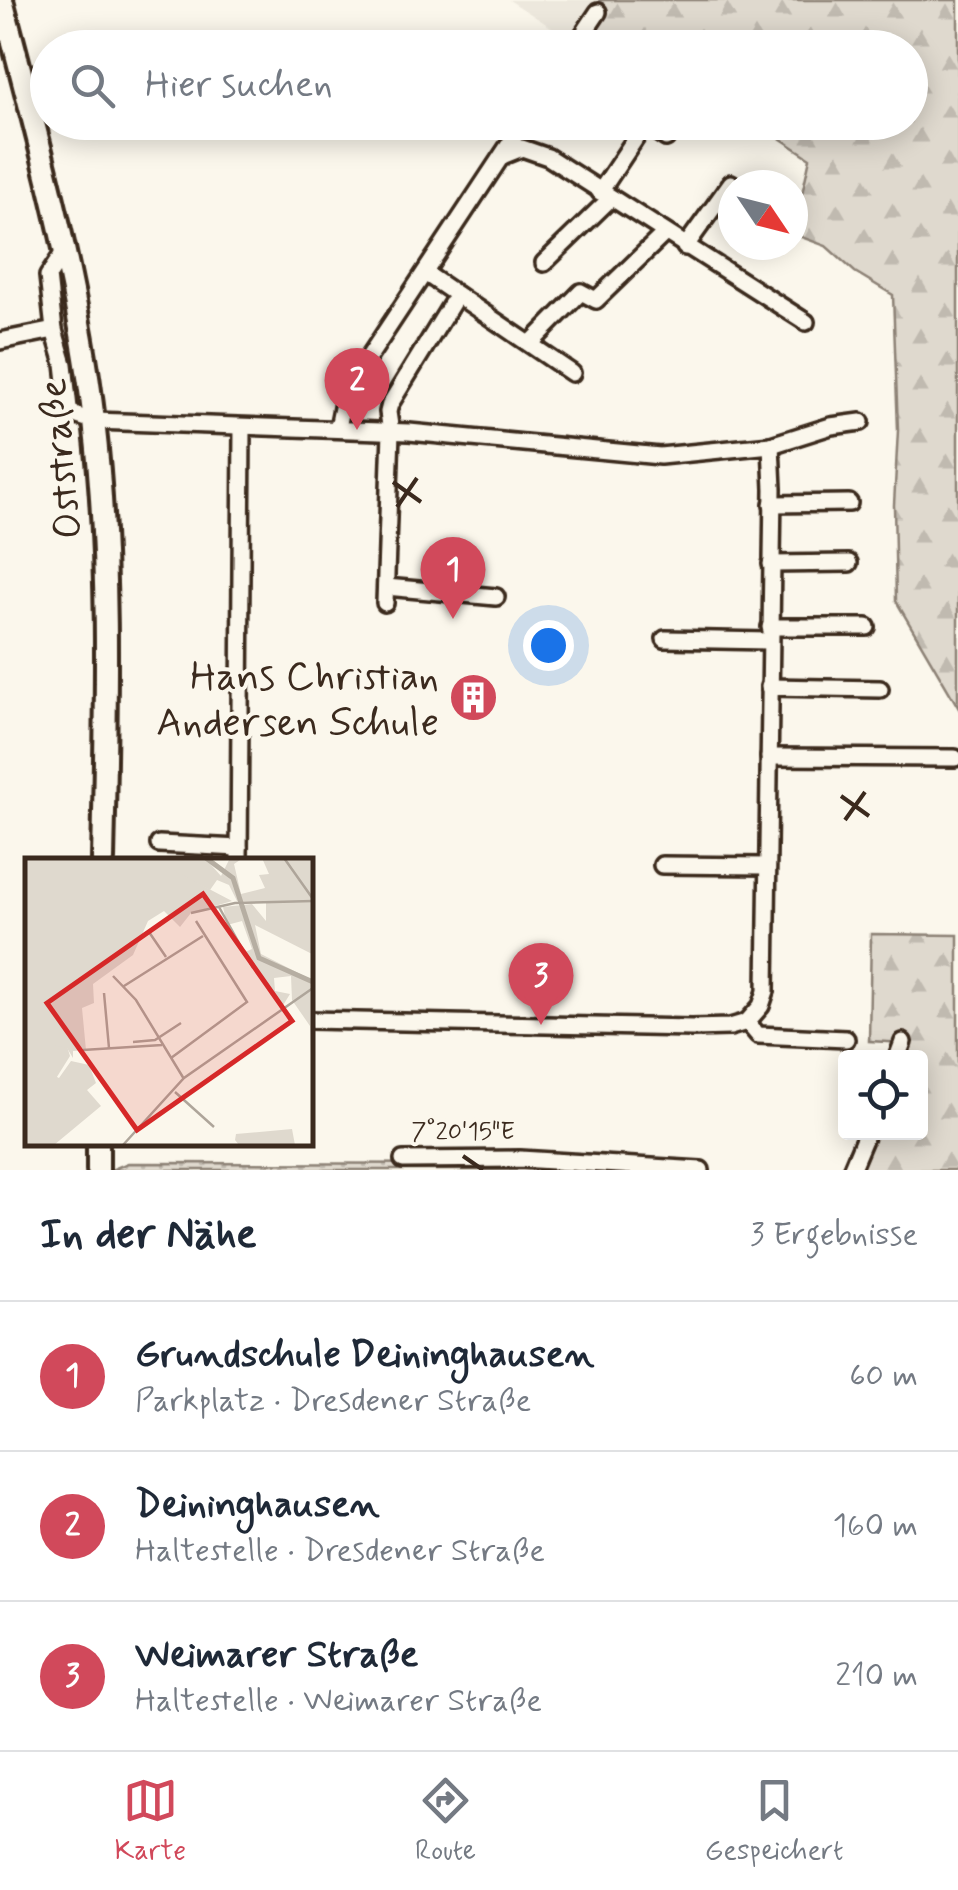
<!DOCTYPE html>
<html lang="de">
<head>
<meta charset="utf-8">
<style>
	:root { --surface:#fff; --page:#f6f6f7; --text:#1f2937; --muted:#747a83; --line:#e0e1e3; --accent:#d1495b }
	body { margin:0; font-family:Mynerve,sans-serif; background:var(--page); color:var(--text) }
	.controls { position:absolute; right:30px; bottom:30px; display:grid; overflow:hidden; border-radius:10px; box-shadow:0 5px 25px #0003 }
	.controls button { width:90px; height:90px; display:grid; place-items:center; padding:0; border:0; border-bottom:2px solid var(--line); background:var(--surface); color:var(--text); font:50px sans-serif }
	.compass { position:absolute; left:718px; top:170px; width:90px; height:90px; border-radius:50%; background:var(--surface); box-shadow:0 5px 25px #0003; rotate:125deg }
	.you { position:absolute; left:548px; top:645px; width:35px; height:35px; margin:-25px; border:8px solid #fff; border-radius:50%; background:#1a73e8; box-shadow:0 0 0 15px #1a73e833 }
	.badge { display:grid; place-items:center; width:65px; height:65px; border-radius:50%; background:var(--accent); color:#fff; font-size:32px; font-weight:700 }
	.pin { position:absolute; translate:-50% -82px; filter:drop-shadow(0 2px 5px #0008) }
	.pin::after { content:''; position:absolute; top:52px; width:35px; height:30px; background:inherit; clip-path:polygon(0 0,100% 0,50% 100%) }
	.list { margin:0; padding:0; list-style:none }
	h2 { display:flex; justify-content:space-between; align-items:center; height:130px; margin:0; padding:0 40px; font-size:42px }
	h2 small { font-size:32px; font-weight:400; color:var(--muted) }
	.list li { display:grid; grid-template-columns:65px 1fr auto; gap:30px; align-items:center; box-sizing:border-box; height:150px; padding:0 40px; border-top:2px solid var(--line) }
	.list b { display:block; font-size:38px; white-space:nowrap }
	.list p { margin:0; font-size:32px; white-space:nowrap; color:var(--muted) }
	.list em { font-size:32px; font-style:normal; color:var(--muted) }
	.icon { flex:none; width:55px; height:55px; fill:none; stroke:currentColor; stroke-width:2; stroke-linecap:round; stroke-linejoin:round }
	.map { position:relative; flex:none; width:958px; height:1170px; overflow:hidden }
	.search { position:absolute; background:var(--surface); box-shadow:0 5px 25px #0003; left:30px; right:30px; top:30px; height:110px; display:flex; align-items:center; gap:25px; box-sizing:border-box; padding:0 35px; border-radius:55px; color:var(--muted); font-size:38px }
	.sheet { height:580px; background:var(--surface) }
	nav { display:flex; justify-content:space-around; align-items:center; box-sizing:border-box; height:140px; border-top:2px solid var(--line); background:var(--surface); font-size:28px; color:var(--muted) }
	nav a { display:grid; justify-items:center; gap:5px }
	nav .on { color:var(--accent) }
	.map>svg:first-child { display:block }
	.built { fill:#ede8dd }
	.green { fill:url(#green-dots); stroke:#8d8276; stroke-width:2.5 }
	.forest { fill:url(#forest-firs); stroke:#8d8276; stroke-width:2.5 }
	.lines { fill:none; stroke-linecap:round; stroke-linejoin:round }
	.minor-casing { stroke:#3b2a1e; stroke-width:22 }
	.major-casing { stroke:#3b2a1e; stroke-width:28 }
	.minor { stroke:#fbf7ec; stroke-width:15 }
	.major { stroke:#fbf7ec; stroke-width:20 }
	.ticks { fill:none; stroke:#3b2a1e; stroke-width:4 }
	.labels { text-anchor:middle; stroke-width:8; stroke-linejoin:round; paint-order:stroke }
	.street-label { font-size:40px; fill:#3b2a1e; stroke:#fbf7ec }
	.poi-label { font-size:40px; fill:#3b2a1e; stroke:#fbf7ec; text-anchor:end }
	.inset-river { fill:none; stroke:#b6aea2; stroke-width:5 }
	.inset-road { fill:none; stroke:#aea59a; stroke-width:2.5 }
	.view { fill:#d62828; fill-opacity:0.15; stroke:#d62828; stroke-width:5 }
	.inset-edge { fill:none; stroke:#3b2a1e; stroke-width:5 }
	.ticks-label { font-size:25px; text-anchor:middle; fill:#3b2a1e; stroke:#fbf7ec; stroke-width:8; stroke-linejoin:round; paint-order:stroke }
</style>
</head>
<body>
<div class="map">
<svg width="958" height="1170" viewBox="0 0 958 1170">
	<defs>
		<pattern id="green-dots" width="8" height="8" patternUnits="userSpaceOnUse" patternTransform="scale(2.5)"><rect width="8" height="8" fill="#dfd9ce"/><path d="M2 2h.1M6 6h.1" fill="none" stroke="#c0bab0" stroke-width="1.8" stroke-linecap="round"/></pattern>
		<pattern id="forest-firs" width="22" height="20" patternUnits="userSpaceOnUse" patternTransform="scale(2.5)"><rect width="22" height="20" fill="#dfd9ce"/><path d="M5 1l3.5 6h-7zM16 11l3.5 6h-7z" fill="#c0bab0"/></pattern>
	</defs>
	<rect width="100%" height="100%" fill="#fbf7ec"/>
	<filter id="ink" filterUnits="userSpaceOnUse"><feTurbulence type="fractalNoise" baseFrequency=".01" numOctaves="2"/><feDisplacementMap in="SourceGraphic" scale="20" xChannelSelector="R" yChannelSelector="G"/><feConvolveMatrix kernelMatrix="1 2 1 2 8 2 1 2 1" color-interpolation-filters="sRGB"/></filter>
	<g filter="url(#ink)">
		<!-- built -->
		<polygon class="built" points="509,0 600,0 583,25 568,38"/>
		<!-- green -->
		<polygon class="green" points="128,1163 518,1164 516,1170 111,1170"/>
		<!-- forest -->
		<g class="forest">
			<polygon points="600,0 958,0 958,707 896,601 894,505 898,430 893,295 855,272 826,246 793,234 810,158 757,123 910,122 910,48 638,47 583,25"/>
			<polygon points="871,934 958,935 958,1170 854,1170 870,1133 920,1132 920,1058 901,1057 906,1043 869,1041"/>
		</g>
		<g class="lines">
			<defs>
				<g id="minor">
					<polyline points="574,48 598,12"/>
					<polyline points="645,124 666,138"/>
					<polyline points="502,156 522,148 548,157 806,322"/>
					<polyline points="600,192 645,124 643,122"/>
					<polyline points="685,247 731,183"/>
					<polyline points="66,249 48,276 54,330 64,364 69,408 74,415 94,421 409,432 660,456 771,445 831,426 861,422"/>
					<polyline points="544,263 611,198"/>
					<polyline points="425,273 572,373"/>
					<polyline points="0,341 54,330"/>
					<polyline points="530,344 581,292 596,300 665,233"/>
					<polyline points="338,428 345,393 524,122"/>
					<polyline points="772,504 849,503"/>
					<polyline points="771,564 849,563"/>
					<polyline points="386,587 496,597"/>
					<polyline points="385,603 391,432 388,412 390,404 457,295"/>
					<polyline points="770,627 867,627"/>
					<polyline points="665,639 769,641"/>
					<polyline points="769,687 880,689"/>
					<polyline points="769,757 955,758"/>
					<polyline points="159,844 239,848"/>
					<polyline points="239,860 242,427"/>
					<polyline points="662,865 766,866"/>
					<polyline points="310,1020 692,1028 730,1027 747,1022"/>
					<polyline points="747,1022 761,1006 766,991 773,489 771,445"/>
					<polyline points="747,1022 758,1035 846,1039"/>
					<polyline points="897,1058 903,1042"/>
					<polyline points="403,1160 520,1159 701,1170"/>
					<polyline points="851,1170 867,1132"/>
				</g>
				<g id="major">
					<path d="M2,0c36,139 75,278 92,421 17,146 12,293 9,439"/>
					<polyline points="98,1170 98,1142"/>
				</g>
			</defs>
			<!-- minor casing -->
			<use href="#minor" class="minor-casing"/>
			<!-- major casing -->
			<use href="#major" class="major-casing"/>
			<!-- minor -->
			<use href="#minor" class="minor"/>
			<!-- major -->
			<use href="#major" class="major"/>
		</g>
	</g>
	<!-- ticks -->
	<path class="ticks" d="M393,482l28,20M397,507l20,-29M841,796l28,20M845,820l20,-28M463,1156l20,14"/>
	<!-- icons -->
	<defs>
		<symbol id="building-disc" viewBox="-11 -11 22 22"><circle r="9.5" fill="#d1495b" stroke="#fbf7ec"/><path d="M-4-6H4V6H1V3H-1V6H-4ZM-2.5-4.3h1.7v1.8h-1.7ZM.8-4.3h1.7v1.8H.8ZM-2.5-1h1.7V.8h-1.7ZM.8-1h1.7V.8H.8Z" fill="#fff"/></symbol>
	</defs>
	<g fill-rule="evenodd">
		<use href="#building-disc" x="446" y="670" width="55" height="55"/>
	</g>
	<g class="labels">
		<!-- street labels -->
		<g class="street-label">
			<text transform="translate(59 459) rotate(-96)" y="14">Oststraße</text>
		</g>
		<!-- poi labels -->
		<g class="poi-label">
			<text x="439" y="689">Hans Christian<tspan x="439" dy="46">Andersen Schule</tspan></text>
		</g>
	</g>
	<!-- overview -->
	<g transform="translate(25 858)">
		<rect width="288" height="288" fill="#fbf7ec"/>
		<path d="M180,0l16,18 9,-18h13l-9,6 7,30 24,-6 -6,-13 10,-1 -7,-16h50v96l-57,-29 6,29 51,26v106l-2,-60 -18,-26 -1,-24 -17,2 1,13 15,3 -8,13 -39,-54 9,-4 -10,-28 -15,4 -4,-18 29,-3 14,17v-18l-29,-2 -8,-16 -12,-5 -7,10 -61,-31zM0,157l37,15 8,26 -25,40z" fill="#dfd9ce"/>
		<path d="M0,0h125l82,43 -41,12 -11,14 -16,-16 -16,10 -15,34 -40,29 1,19 -12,5 4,42 -13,1v7l-6,-10 -14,-3 -12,24 18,9 12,-17 18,4 7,18 -9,7 14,16 -47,39h-29zM267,271l3,16h-56l-4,-5 1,-6z" fill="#dfd9ce"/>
		<path class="inset-river" d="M181,0l27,20 26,80 54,24"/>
		<path class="inset-road" d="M259,0l29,41M194,49l34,61M166,55l44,-10 78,-2M124,74l17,25M88,118l23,24 48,79M99,128l79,-50M79,135l5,55M108,184l22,-2 26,-17M58,192l79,-5M146,200l76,-56 -51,-81M150,234l39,35M98,287l61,-67 129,-90"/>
		<path class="view" d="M178,36l89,127 -155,109 -90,-127z"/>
		<rect width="288" height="288" class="inset-edge"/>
	</g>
	<g class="ticks-label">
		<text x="463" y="1139">7°20'15"E</text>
	</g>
</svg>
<div class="controls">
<button><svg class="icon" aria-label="locate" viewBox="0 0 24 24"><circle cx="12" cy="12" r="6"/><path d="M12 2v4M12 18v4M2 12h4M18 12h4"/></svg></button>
</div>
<svg class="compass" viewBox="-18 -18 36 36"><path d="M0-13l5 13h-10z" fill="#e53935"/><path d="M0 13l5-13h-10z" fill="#747a83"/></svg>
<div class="you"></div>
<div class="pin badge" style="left:453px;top:619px">1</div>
<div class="pin badge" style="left:357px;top:430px">2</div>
<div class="pin badge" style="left:541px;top:1025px">3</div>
<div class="search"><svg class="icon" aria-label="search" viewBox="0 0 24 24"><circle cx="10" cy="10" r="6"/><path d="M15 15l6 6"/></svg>Hier suchen</div>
</div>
<section class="sheet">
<h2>In der Nähe<small>3 Ergebnisse</small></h2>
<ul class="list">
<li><span class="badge">1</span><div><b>Grundschule Deininghausen</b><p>Parkplatz · Dresdener Straße</p></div><em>60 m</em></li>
<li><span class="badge">2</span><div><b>Deininghausen</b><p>Haltestelle · Dresdener Straße</p></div><em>160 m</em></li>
<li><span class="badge">3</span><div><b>Weimarer Straße</b><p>Haltestelle · Weimarer Straße</p></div><em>210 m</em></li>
</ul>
</section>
<nav>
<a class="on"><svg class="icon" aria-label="map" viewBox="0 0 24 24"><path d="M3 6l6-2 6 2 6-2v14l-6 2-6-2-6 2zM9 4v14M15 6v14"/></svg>Karte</a>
<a><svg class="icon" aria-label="directions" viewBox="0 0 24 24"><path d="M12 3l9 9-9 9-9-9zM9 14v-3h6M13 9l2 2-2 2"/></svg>Route</a>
<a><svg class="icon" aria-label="saved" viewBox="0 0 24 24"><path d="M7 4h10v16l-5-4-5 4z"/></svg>Gespeichert</a>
</nav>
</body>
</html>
